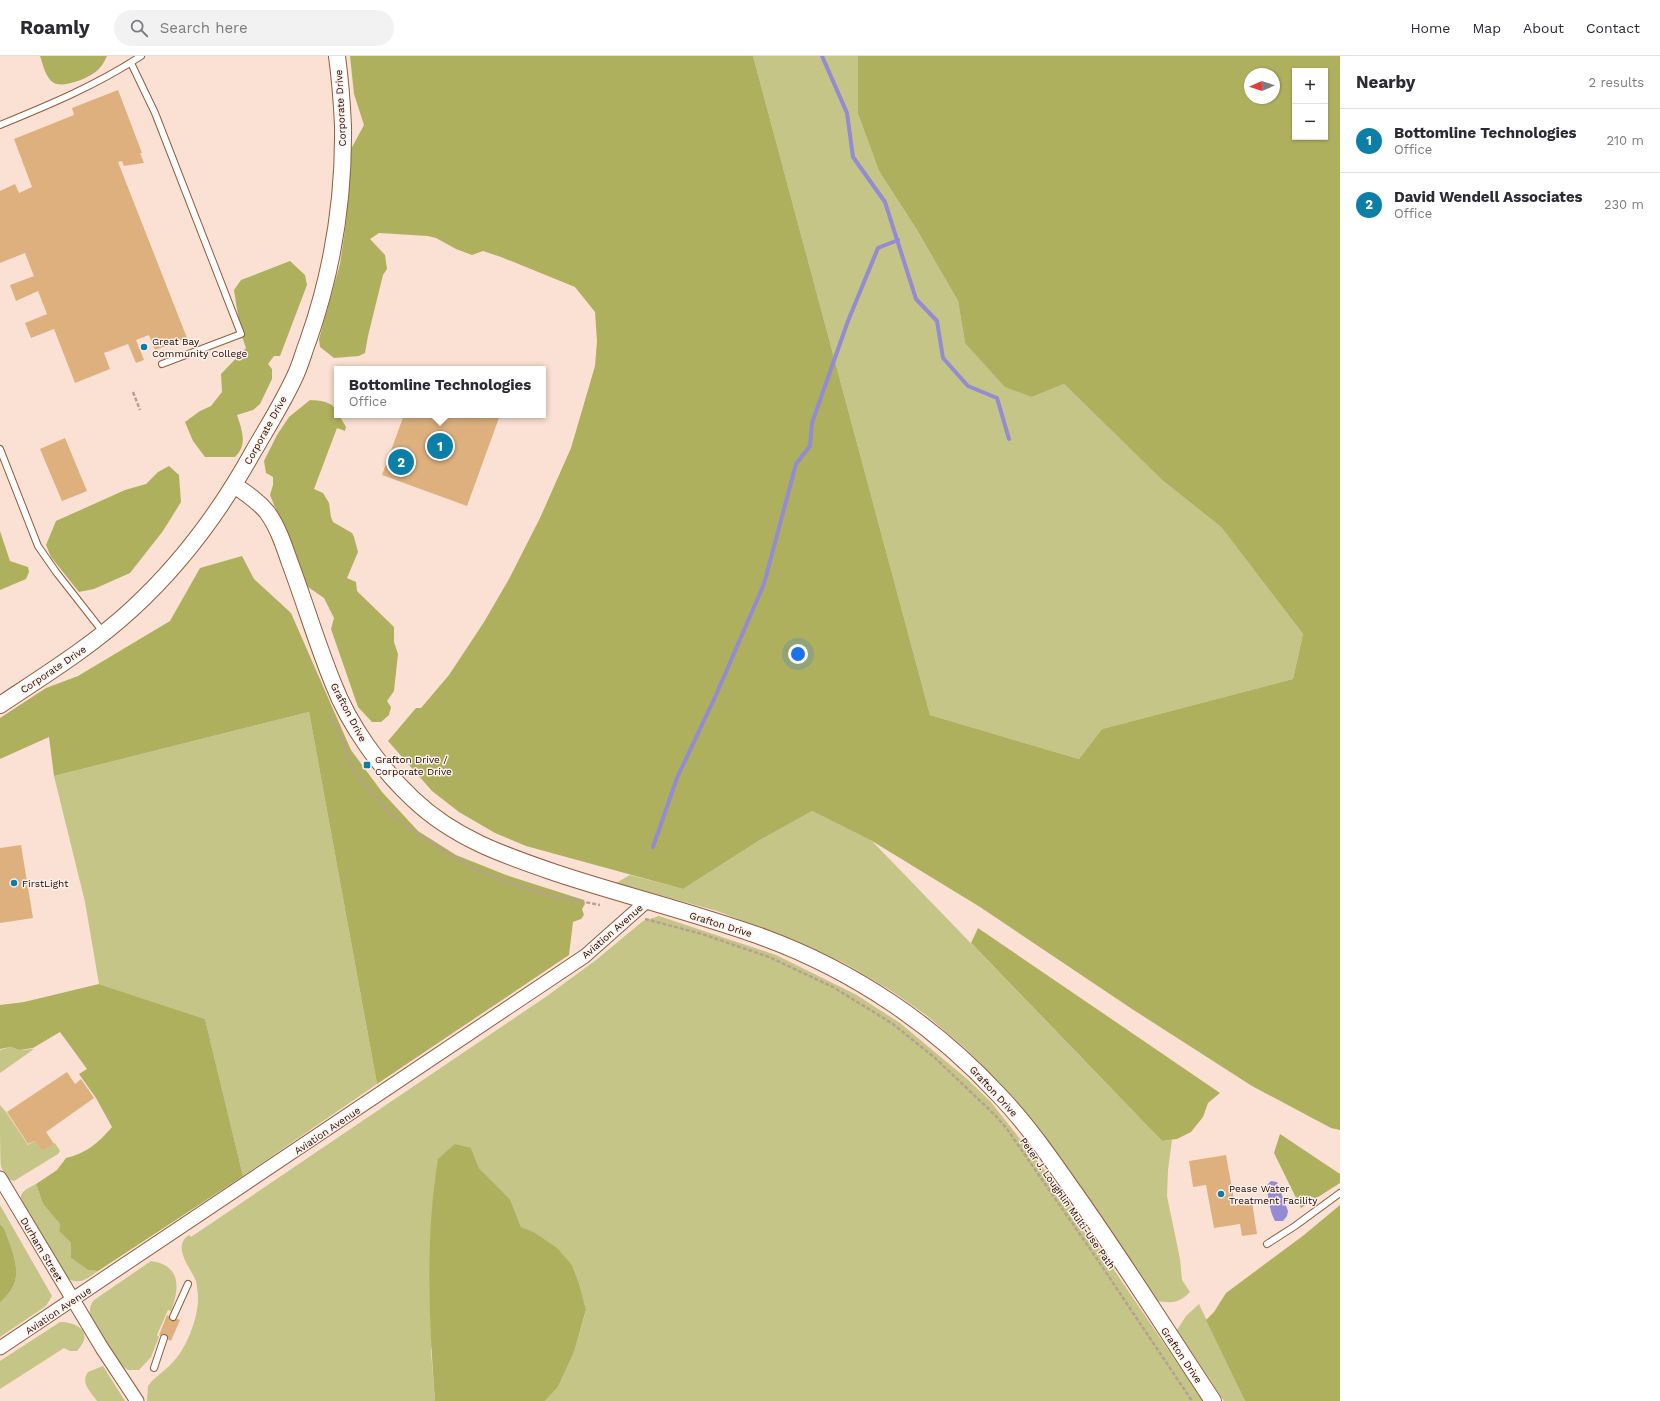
<!DOCTYPE html>
<html lang="en">
<head>
<meta charset="utf-8">
<style>
	:root { --surface:#fff; --page:#f2f2f3; --text:#2b2b33; --muted:#7c7c81; --line:#e1e1e2; --accent:#0b7fa6 }
	body { margin:0; font-family:"Work Sans",sans-serif; background:var(--page); color:var(--text) }
	.controls { position:absolute; right:12px; top:12px; display:grid; overflow:hidden; border-radius:0px; box-shadow:0 1px 3px #0004 }
	.controls button { width:36px; height:36px; display:grid; place-items:center; padding:0; border:0; border-bottom:1px solid var(--line); background:var(--surface); color:var(--text); font:20px sans-serif }
	.compass { position:absolute; left:1244px; top:12px; width:36px; height:36px; border-radius:50%; background:var(--surface); box-shadow:0 1px 3px #0004; rotate:267deg }
	.you { position:absolute; left:798px; top:598px; width:14px; height:14px; margin:-10px; border:3px solid #fff; border-radius:50%; background:#1a73e8; box-shadow:0 0 0 6px #1a73e833 }
	.badge { display:grid; place-items:center; width:26px; height:26px; border-radius:50%; background:var(--accent); color:#fff; font-size:13px; font-weight:700 }
	.pin { position:absolute; translate:-50% -50%; border:2px solid #fff; box-shadow:0 1px 4px #0006 }
	.popup { position:absolute; left:334px; top:310px; width:212px; height:52px; box-sizing:border-box; display:grid; place-content:center; border-radius:0px; background:var(--surface); filter:drop-shadow(0 1px 3px #0005); font-size:13px; white-space:nowrap; color:var(--muted) }
	.popup b { font-size:15px; color:var(--text) }
	.popup::after { content:''; position:absolute; left:50%; top:100%; margin-left:-8px; border:8px solid transparent; border-top-color:var(--surface) }
	.list { margin:0; padding:0; list-style:none }
	h2 { display:flex; justify-content:space-between; align-items:center; height:52px; margin:0; padding:0 16px; font-size:17px }
	h2 small { font-size:13px; font-weight:400; color:var(--muted) }
	.list li { display:grid; grid-template-columns:26px 1fr auto; gap:12px; align-items:center; box-sizing:border-box; height:64px; padding:0 16px; border-top:1px solid var(--line) }
	.list b { display:block; font-size:15px; white-space:nowrap }
	.list p { margin:0; font-size:13px; white-space:nowrap; color:var(--muted) }
	.list em { font-size:13px; font-style:normal; color:var(--muted) }
	.icon { flex:none; width:22px; height:22px; fill:none; stroke:currentColor; stroke-width:2; stroke-linecap:round; stroke-linejoin:round }
	.map { position:relative; flex:none; width:1340px; height:1345px; overflow:hidden }
	header { display:flex; align-items:center; gap:24px; box-sizing:border-box; height:56px; padding:0 20px; background:var(--surface); border-bottom:1px solid var(--line) }
	header strong { font-size:19px }
	nav { display:flex; gap:22px; margin-inline-start:auto; font-size:14px }
	.search { width:280px; height:36px; background:var(--page); display:flex; align-items:center; gap:10px; box-sizing:border-box; padding:0 14px; border-radius:22px; color:var(--muted); font-size:15px }
	main { display:flex }
	aside { flex:1; background:var(--surface) }
	.map>svg:first-child { display:block }
	.green { fill:#c4c587 }
	.forest { fill:#afb05e; fill-rule:evenodd }
	.water { fill:#948bd3 }
	.lines { fill:none; stroke-linecap:round; stroke-linejoin:round }
	.stream { stroke:#948bd3; stroke-width:4 }
	.building { fill:#ddb07e }
	.service-casing { stroke:#925c3d; stroke-width:8 }
	.minor-casing { stroke:#925c3d; stroke-width:15 }
	.tertiary-casing { stroke:#925c3d; stroke-width:18 }
	.path { stroke:#b79f93; stroke-width:2.5; stroke-dasharray:4 2; stroke-linecap:butt }
	.service { stroke:#fff; stroke-width:6 }
	.minor { stroke:#fff; stroke-width:13 }
	.tertiary { stroke:#fff; stroke-width:16 }
	.poi-dot { fill:#0b7fa6; stroke:#fff1eb; stroke-width:1.5 }
	.labels { text-anchor:middle; stroke-width:3; stroke-linejoin:round; paint-order:stroke }
	.street-label { font-size:10px; fill:#1e0901; stroke:#fff1eb }
	.poi-label { font-size:10px; fill:#1e0901; stroke:#fff1eb; text-anchor:start }
</style>
</head>
<body>
<header>
<strong>Roamly</strong>
<div class="search"><svg class="icon" aria-label="search" viewBox="0 0 24 24"><circle cx="10" cy="10" r="6"/><path d="M15 15l6 6"/></svg>Search here</div>
<nav><a>Home</a><a>Map</a><a>About</a><a>Contact</a></nav>
</header>
<main>
<div class="map">
<svg width="1340" height="1345" viewBox="0 0 1340 1345">
	<rect width="100%" height="100%" fill="#fbe1d4"/>
	<!-- green -->
	<g class="green">
		<polygon points="753,0 858,0 858,58 879,115 917,174 958,245 965,287 1032,341 1064,328 1162,424 1221,471 1303,578 1293,623 1102,673 1079,703 930,659"/>
		<polygon points="309,656 377,1028 243,1120 205,963 99,928 85,846 54,720"/>
		<path d="M812,755l60,30 290,300 10,-1 -4,30 -1,26 13,63 2,21 8,12c-12,12 -18,11 -34,9l-116,-171 -32,-38 -42,-43 -40,-34 -36,-25 -44,-26 -49,-23 -80,-30 -101,-28 14,-8 53,14 77,-49z"/>
		<path d="M659,860l117,39 79,39 45,29 66,55 24,23 65,82 148,218h-658l13,-14 16,-35 12,-41 -7,-28 -7,-18 -40,-34 -11,-4 -11,-28 -31,-31 -8,-20 -40,203 4,50h-288l1,-15c6,-9 17,-15 24,-23 14,-13 26,-45 26,-64 0,-6 -1,-12 -2,-18 -5,-13 -25,-34 -7,-46l2,2 356,-241 49,-36 47,-39z"/>
		<polygon points="11,991 19,994 34,993 0,1017 0,994"/>
		<path d="M0,1049l6,7 22,33 7,-4 7,10 13,-8 5,8 -2,3 -44,27c-6,0 -11,-9 -13,-15 -1,-9 -1,-49 -1,-61z"/>
		<path d="M36,1128l7,20 17,20 -1,7 12,12v15l17,12 10,1c-10,7 -18,15 -31,7l-46,-77c-2,-10 8,-13 15,-17z"/>
		<path d="M0,1149l52,91 -6,10 -46,31v-34c4,-5 9,-9 12,-15 11,-18 -2,-42 -8,-60l-4,-4z"/>
		<path d="M151,1205c30,4 29,27 20,50l-3,-1 -11,25 2,2 -8,20 -12,13h-11l-6,-4 -31,-46c-2,-7 -2,-14 3,-20z"/>
		<polygon points="1199,1248 1245,1345 1224,1345 1177,1274 1186,1260"/>
		<path d="M60,1266c9,-1 28,5 24,18 -1,4 -4,7 -7,11h-7l-6,-3 -64,41v-28z"/>
		<path d="M103,1310l22,35h-28c-6,-9 -17,-18 -9,-29z"/>
	</g>
	<!-- forest -->
	<g class="forest">
		<path d="M40,0h67c-3,7 -7,13 -13,17 -8,6 -31,15 -40,10 -9,-5 -11,-19 -14,-27z"/>
		<path d="M350,0h403l177,659 149,44 23,-30 191,-50 10,-45 -82,-107 -59,-47 -98,-96 -32,13 -27,-10 -40,-44 -7,-42 -41,-71 -38,-59 -21,-57v-58h482v1074l-9,-2 -79,-42 -120,-77 -152,-102 -108,-66 -60,-30 -52,29 -77,49 -157,-43 -31,-13 -36,-21 -27,-21 -44,-50 28,-33h5l28,-33 35,-53 25,-43 31,-61 31,-70 24,-82 2,-25 -2,-29 -20,-25 -74,-30 -18,-6 -11,4 -16,-6 -20,-11 -8,-2 -49,-3 -9,6 15,16 2,14 -4,6 -15,61 -3,17 -6,3 -25,2 -14,-11 -1,-8 21,-75 6,-41 5,-74 13,-24 -10,-31zM1295,15h30v66h-30zM1250,18h24v24h-24z"/>
		<path d="M290,205l15,14 2,10 -27,71h-6l-6,8 4,5v10l-12,25 -7,6 -16,5c5,15 11,30 -2,42h-30l-12,-16 -8,-19 15,-11 11,-5 11,-14 -1,-18 25,-26 -5,-14 -7,-44 7,-10z"/>
		<path d="M310,344c12,1 25,1 27,15h2l7,12 -1,4 -8,-3 -23,61 9,4 6,10 2,14 2,5 19,11 2,4 4,15 -11,26 9,4 1,9 3,3 34,33v15l4,12 -4,37 -7,10 4,6 -2,8 -8,7h-9l-14,-15 -27,-78 3,-11 -10,-20 -16,-11 -38,-92 3,-10v-8l-7,-4 -2,-12 13,-26 12,-18z"/>
		<polygon points="169,410 179,419 181,446 163,475 130,517 94,533 79,536 51,501 46,489 56,465 125,434 146,428 158,416"/>
		<polygon points="0,475 10,505 28,511 29,516 26,523 0,534"/>
		<polygon points="242,500 254,523 291,557 351,694 382,736 418,775 456,799 506,819 584,844 585,848 582,853 584,859 581,863 573,866 569,899 377,1028 309,656 54,720 49,681 0,703 0,662 46,632 78,620 170,565 200,512"/>
		<polygon points="978,872 1220,1037 1208,1047 1203,1061 1191,1076 1177,1083 1162,1085 971,887"/>
		<path d="M99,928l106,35 38,157 -145,95 -10,-1 -17,-12v-15l-12,-12 1,-7 -17,-20 -7,-20 21,-14 9,-12c21,-5 32,-15 46,-31l-16,-29 -17,-24 8,-5 -27,-37 -27,16 -14,2 -8,-3 -11,2v-44l24,-3z"/>
		<polygon points="1280,1078 1340,1118 1340,1127 1301,1152 1274,1097"/>
		<path d="M455,1088l16,4 8,20 31,31 11,28 11,4 25,17 15,17 7,18 7,27 -12,42 -16,35 -13,14h-110c-6,-80 -10,-163 3,-242z"/>
		<polygon points="1340,1149 1340,1345 1245,1345 1206,1264 1214,1256 1226,1237 1304,1179"/>
		<path d="M0,1168l4,4c6,18 19,42 8,60 -3,6 -8,10 -12,15z"/>
	</g>
	<!-- water -->
	<path class="water" d="M1271,1125l6,1 11,29 -1,5 -4,5h-8c-6,-11 -7,-24 -8,-36z"/>
	<g class="lines">
		<!-- stream -->
		<g class="stream">
			<polyline points="822,0 847,57 853,101 885,146 916,243 937,265 943,302 968,330 997,342 1009,383"/>
			<polyline points="653,791 677,722 716,639 764,528 796,408 810,390 812,367 848,265 878,192 898,184"/>
		</g>
	</g>
	<!-- building -->
	<g class="building">
		<polygon points="118,34 142,97 140,97 144,107 124,110 122,105 118,106 187,282 155,294 149,279 136,284 144,304 136,307 128,288 104,297 110,313 75,327 54,273 31,282 25,267 47,258 38,235 16,245 10,229 34,220 25,197 0,207 0,135 15,128 19,137 32,131 14,83 74,59 72,52"/>
		<polygon points="404,359 500,359 467,450 382,419"/>
		<polygon points="65,382 87,435 62,445 40,393"/>
		<polygon points="21,789 33,862 0,867 0,792"/>
		<polygon points="67,1016 75,1028 81,1023 94,1042 46,1076 54,1088 42,1095 35,1085 28,1088 7,1056"/>
		<polygon points="1226,1099 1235,1149 1252,1146 1257,1178 1242,1180 1240,1168 1214,1172 1206,1129 1193,1131 1189,1105"/>
		<polygon points="167,1259 180,1264 171,1285 159,1279"/>
	</g>
	<g class="lines">
		<defs>
			<g id="service">
				<polyline points="131,7 155,57 241,278 162,308"/>
				<path d="M0,69c49,-20 97,-40 141,-69"/>
				<polyline points="0,393 38,490 56,516 103,576"/>
				<polyline points="1267,1188 1295,1170 1340,1137"/>
				<polyline points="173,1261 188,1228"/>
				<polyline points="154,1312 164,1282"/>
			</g>
			<g id="minor">
				<polyline points="0,1122 102,1292 137,1345"/>
				<polyline points="0,1292 585,900 647,845"/>
			</g>
			<g id="tertiary">
				<path d="M234,429c12,8 24,16 33,27 11,15 17,34 23,51 15,40 27,81 43,120 16,42 47,85 80,116 41,39 90,56 143,74 69,23 141,40 209,65 89,33 169,87 233,156 28,29 51,62 74,95 49,69 94,141 141,212"/>
				<path d="M0,649c45,-30 92,-59 132,-96 49,-45 89,-99 121,-157 15,-26 31,-51 43,-78 5,-11 8,-23 12,-33 24,-68 36,-143 35,-215 -1,-23 -3,-47 -6,-70"/>
			</g>
		</defs>
		<!-- service casing -->
		<use href="#service" class="service-casing"/>
		<!-- minor casing -->
		<use href="#minor" class="minor-casing"/>
		<!-- tertiary casing -->
		<use href="#tertiary" class="tertiary-casing"/>
		<!-- path -->
		<g class="path">
			<polyline points="133,336 140,354"/>
			<polyline points="330,658 341,680 352,712 366,731 392,759 414,776 472,812 509,827 553,840 600,849"/>
			<polyline points="645,863 702,878 769,901 833,931 893,968 934,1001 995,1059 1007,1073 1097,1203 1192,1345"/>
		</g>
		<!-- service -->
		<use href="#service" class="service"/>
		<!-- minor -->
		<use href="#minor" class="minor"/>
		<!-- tertiary -->
		<use href="#tertiary" class="tertiary"/>
	</g>
	<!-- markers -->
	<g class="poi-dot">
		<circle cx="144" cy="291" r="4"/>
		<rect x="363" y="705" width="8" height="8" rx="2"/>
		<circle cx="14" cy="827" r="4"/>
		<circle cx="1221" cy="1138" r="4"/>
	</g>
	<g class="labels">
		<!-- street labels -->
		<g class="street-label">
			<text transform="translate(340 52) rotate(-93)" y="4">Corporate Drive</text>
			<text transform="translate(265 374) rotate(-61)" y="4">Corporate Drive</text>
			<text transform="translate(53 613) rotate(-34)" y="4">Corporate Drive</text>
			<text transform="translate(349 656) rotate(62)" y="4">Grafton Drive</text>
			<text transform="translate(721 868) rotate(17)" y="4">Grafton Drive</text>
			<text transform="translate(612 875) rotate(-41)" y="4">Aviation Avenue</text>
			<text transform="translate(994 1035) rotate(47)" y="4">Grafton Drive</text>
			<text transform="translate(327 1074) rotate(-34)" y="4">Aviation Avenue</text>
			<text transform="translate(1068 1147) rotate(55)" y="4">Peter J. Loughlin Multi-Use Path</text>
			<text transform="translate(42 1193) rotate(59)" y="4">Durham Street</text>
			<text transform="translate(58 1254) rotate(-34)" y="4">Aviation Avenue</text>
			<text transform="translate(1182 1299) rotate(56)" y="4">Grafton Drive</text>
		</g>
		<!-- poi labels -->
		<g class="poi-label">
			<text x="152" y="289">Great Bay<tspan x="152" dy="12">Community College</tspan></text>
			<text x="375" y="707">Grafton Drive /<tspan x="375" dy="12">Corporate Drive</tspan></text>
			<text x="22" y="831">FirstLight</text>
			<text x="1229" y="1136">Pease Water<tspan x="1229" dy="12">Treatment Facility</tspan></text>
		</g>
	</g>
</svg>
<div class="controls">
<button>+</button>
<button>−</button>
</div>
<svg class="compass" viewBox="-18 -18 36 36"><path d="M0-13l5 13h-10z" fill="#e53935"/><path d="M0 13l5-13h-10z" fill="#7c7c81"/></svg>
<div class="you"></div>
<div class="pin badge" style="left:440px;top:390px">1</div>
<div class="popup"><b>Bottomline Technologies</b>Office</div>
<div class="pin badge" style="left:401px;top:406px">2</div>
</div>
<aside>
<h2>Nearby<small>2 results</small></h2>
<ul class="list">
<li><span class="badge">1</span><div><b>Bottomline Technologies</b><p>Office</p></div><em>210 m</em></li>
<li><span class="badge">2</span><div><b>David Wendell Associates</b><p>Office</p></div><em>230 m</em></li>
</ul>
</aside>
</main>
</body>
</html>
